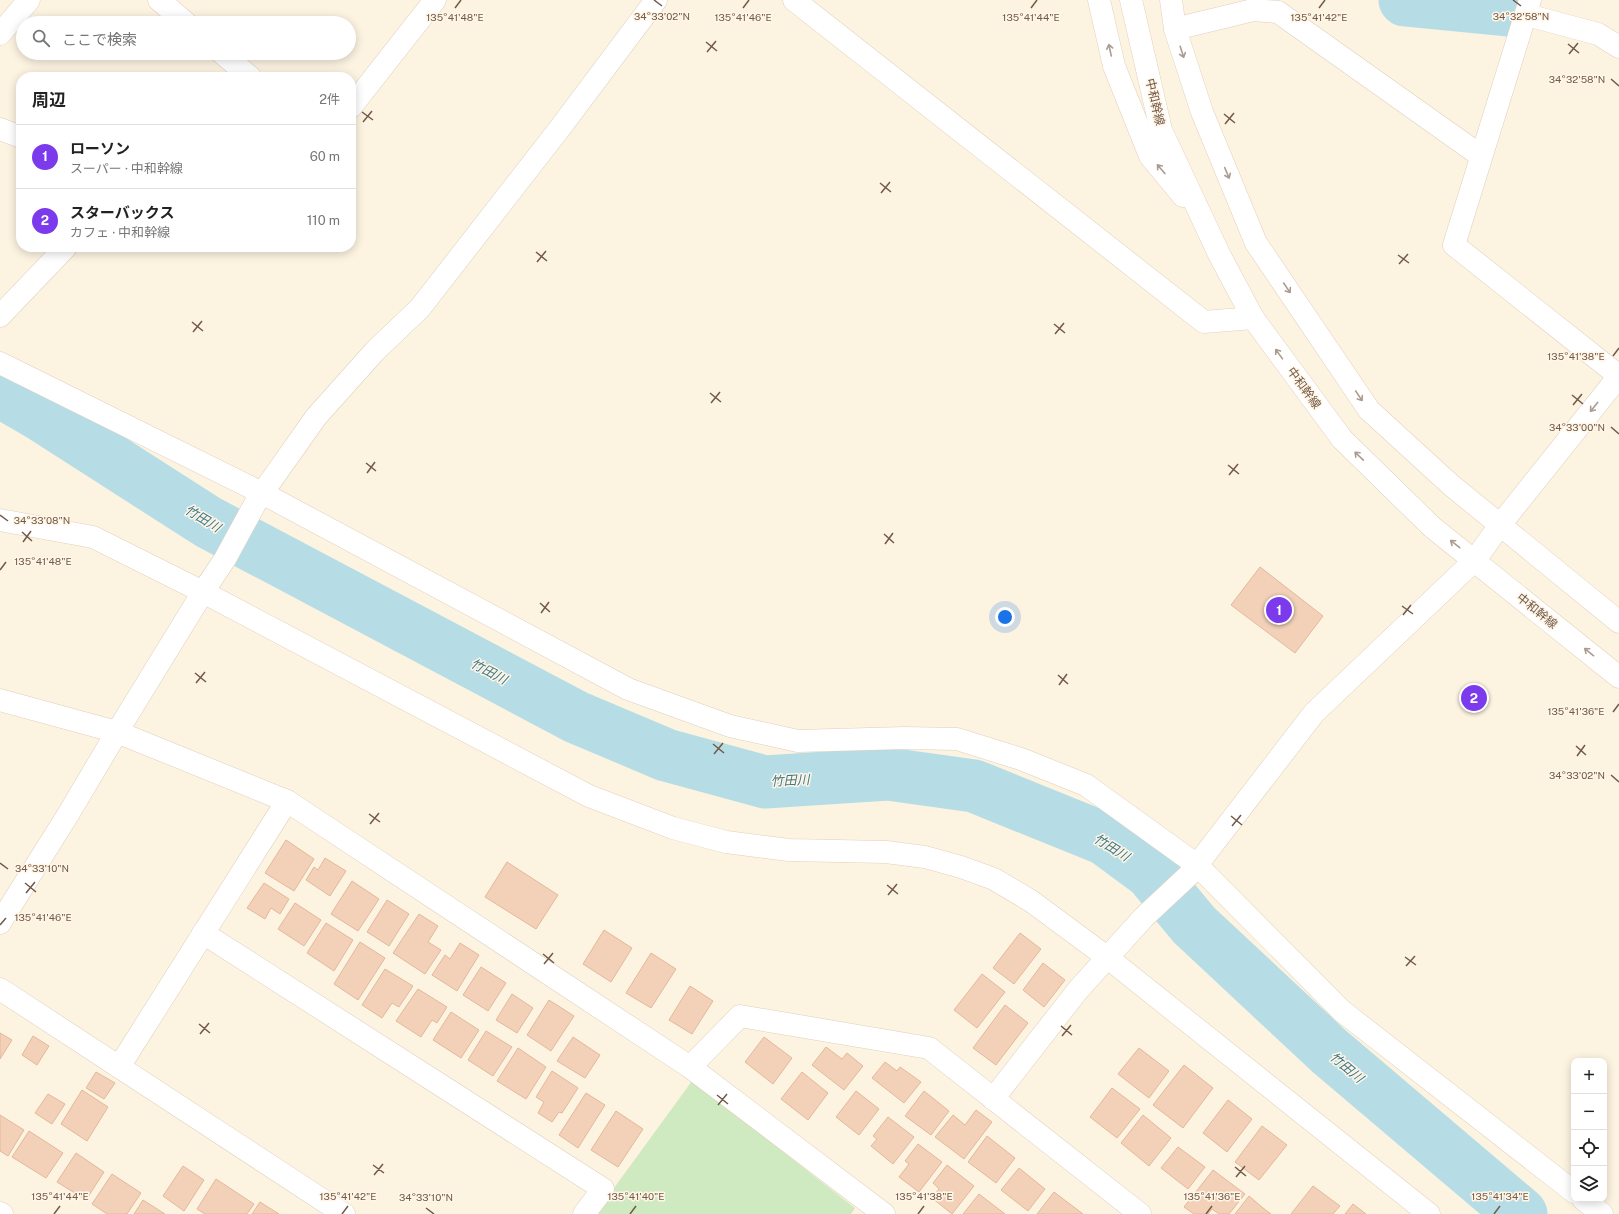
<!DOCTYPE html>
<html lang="ja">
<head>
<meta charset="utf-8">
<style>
	:root { --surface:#fff; --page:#f2f2f2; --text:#222; --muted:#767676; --line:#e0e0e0; --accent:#7c3aed }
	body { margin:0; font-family:"Public Sans","Noto Sans JP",sans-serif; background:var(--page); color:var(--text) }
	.controls { position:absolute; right:12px; bottom:12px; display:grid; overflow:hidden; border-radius:8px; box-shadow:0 2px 10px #0003 }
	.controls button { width:36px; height:36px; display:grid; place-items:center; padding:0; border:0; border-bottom:1px solid var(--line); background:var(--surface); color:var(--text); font:20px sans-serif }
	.you { position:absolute; left:1005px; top:617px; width:14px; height:14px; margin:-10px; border:3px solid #fff; border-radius:50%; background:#1a73e8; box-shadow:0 0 0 6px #1a73e833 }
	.badge { display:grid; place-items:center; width:26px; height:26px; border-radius:50%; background:var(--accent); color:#fff; font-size:13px; font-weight:700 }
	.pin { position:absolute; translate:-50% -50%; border:2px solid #fff; box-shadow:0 1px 4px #0006 }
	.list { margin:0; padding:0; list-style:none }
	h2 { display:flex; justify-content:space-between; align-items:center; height:52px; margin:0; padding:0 16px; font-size:17px }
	h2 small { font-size:13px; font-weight:400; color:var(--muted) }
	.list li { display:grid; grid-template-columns:26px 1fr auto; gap:12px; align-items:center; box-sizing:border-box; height:64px; padding:0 16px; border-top:1px solid var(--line) }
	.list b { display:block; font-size:15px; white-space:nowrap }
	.list p { margin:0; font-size:13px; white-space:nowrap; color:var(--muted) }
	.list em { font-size:13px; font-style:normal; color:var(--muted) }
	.icon { flex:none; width:22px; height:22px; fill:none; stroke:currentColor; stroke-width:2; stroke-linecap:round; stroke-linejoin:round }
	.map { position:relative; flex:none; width:1619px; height:1214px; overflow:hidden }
	.search { position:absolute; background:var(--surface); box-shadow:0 2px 10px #0003; left:16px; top:16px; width:340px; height:44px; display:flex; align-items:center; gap:10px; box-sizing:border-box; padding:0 14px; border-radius:22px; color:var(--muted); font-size:15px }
	.panel { position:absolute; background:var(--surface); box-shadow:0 2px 10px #0003; left:16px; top:72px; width:340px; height:180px; border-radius:16px }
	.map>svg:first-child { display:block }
	.green { fill:#cfe9c0 }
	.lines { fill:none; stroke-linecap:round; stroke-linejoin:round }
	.river { stroke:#b6dde5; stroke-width:53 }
	.building { fill:#f2d1b8; stroke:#e4b899 }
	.street-casing { stroke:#e0cfbd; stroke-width:23 }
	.secondary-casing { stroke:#e5d0bb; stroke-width:23 }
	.street { stroke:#fff; stroke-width:22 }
	.secondary { stroke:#fff; stroke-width:22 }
	.oneway { stroke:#ab9b91 }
	.ticks { fill:none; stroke:#735948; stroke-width:1.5 }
	.labels { text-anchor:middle; stroke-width:3; stroke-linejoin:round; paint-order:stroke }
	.street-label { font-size:12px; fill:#735948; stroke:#fff6e7 }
	.water-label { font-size:13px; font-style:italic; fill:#417987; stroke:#fff6e7 }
	.ticks-label { font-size:10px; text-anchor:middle; fill:#735948; stroke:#fff6e7; stroke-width:3; stroke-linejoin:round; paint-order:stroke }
</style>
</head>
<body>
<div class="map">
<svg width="1619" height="1214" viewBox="0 0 1619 1214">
	<rect width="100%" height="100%" fill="#fcf3e1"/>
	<!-- green -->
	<polygon class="green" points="692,1081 855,1208 851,1214 595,1214"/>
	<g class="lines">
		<!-- river -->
		<g class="river">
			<polyline points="1405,0 1507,10"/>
			<polyline points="0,391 41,415 208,522 576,717 666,755 765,782 888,774 974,786 1105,839 1151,873 1194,925 1329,1051 1521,1214"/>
		</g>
	</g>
	<!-- building -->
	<g class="building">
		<polygon points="1260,567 1323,616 1295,653 1231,605"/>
		<polygon points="286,840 314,859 294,891 265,873"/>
		<polygon points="325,858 346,871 330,896 306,880 314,867 318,870"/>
		<polygon points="507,862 558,895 536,929 485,897"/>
		<polygon points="352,881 379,899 358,931 331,914"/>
		<polygon points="264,883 289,899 280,914 271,908 265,919 247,908"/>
		<polygon points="387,900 409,914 389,946 367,932"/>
		<polygon points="295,903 321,920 304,946 278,929"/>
		<polygon points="419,914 438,926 428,942 441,950 425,974 393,953"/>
		<polygon points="326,923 353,940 334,971 307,953"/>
		<polygon points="604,930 632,948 611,982 583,964"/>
		<polygon points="1020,933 1041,949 1014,984 993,968"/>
		<polygon points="360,942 385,958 358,1000 334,984"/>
		<polygon points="460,943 479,955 457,991 432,975 445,955 450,959"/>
		<polygon points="651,953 676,969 651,1008 626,993"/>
		<polygon points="1043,963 1065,980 1044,1007 1023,990"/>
		<polygon points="481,967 506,983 488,1011 463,995"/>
		<polygon points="385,969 413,986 399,1007 392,1003 382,1018 362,1005"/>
		<polygon points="982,974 1005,992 977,1028 954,1010"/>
		<polygon points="690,986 713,1001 692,1034 669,1020"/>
		<polygon points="418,989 447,1007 437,1023 432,1020 421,1037 396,1021"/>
		<polygon points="512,994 533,1008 517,1033 496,1020"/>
		<polygon points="549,1000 574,1016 551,1051 527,1035"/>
		<polygon points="1005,1005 1028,1023 996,1065 973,1048"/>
		<polygon points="451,1012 479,1030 461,1058 433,1040"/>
		<polygon points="486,1031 512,1047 493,1076 468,1060"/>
		<polygon points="0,1033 12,1040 0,1059"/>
		<polygon points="33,1036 49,1046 37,1065 22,1055"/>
		<polygon points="573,1037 600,1055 585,1078 557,1061"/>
		<polygon points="764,1037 792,1058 773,1084 745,1062"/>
		<polygon points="826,1047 842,1059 847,1053 863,1066 844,1090 812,1065"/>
		<polygon points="518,1048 546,1067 526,1099 497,1081"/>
		<polygon points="1139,1048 1169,1071 1149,1098 1118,1074"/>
		<polygon points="885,1062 897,1071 900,1067 921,1082 904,1103 872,1078"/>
		<polygon points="1184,1065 1213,1088 1183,1128 1153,1105"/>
		<polygon points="552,1071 578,1088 562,1113 559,1112 552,1122 538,1113 544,1102 536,1097"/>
		<polygon points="96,1072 115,1083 104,1099 86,1088"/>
		<polygon points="802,1072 828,1093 808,1120 781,1099"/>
		<polygon points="1112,1088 1140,1109 1117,1138 1090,1117"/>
		<polygon points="82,1090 108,1107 87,1141 61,1124"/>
		<polygon points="856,1091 879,1109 859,1135 836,1117"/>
		<polygon points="924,1091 949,1111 931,1135 905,1116"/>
		<polygon points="586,1093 605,1105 578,1148 559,1135"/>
		<polygon points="48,1094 65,1104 52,1124 35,1113"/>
		<polygon points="1228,1100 1252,1119 1227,1152 1203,1133"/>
		<polygon points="976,1110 992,1122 964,1159 935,1137 953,1115 965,1125"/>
		<polygon points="616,1111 643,1129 618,1167 591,1150"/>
		<polygon points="0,1115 24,1130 8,1156 0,1151"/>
		<polygon points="1143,1115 1171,1138 1149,1166 1121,1143"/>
		<polygon points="888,1117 914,1137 893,1164 871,1146 877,1139 873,1136"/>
		<polygon points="1262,1126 1287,1145 1259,1180 1235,1162"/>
		<polygon points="29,1131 63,1153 46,1178 12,1157"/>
		<polygon points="987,1136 1015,1158 996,1183 968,1162"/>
		<polygon points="918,1144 942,1162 919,1192 899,1177 909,1164 905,1161"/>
		<polygon points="1178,1147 1205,1167 1188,1189 1161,1168"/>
		<polygon points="76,1153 104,1172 86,1200 57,1182"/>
		<polygon points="947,1165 974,1186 952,1214 932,1198 939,1189 933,1183"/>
		<polygon points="183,1166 204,1180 184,1211 163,1196"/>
		<polygon points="1019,1168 1045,1189 1028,1211 1001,1190"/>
		<polygon points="1213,1170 1245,1194 1229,1214 1219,1214 1212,1209 1208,1214 1194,1214 1184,1207"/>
		<polygon points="112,1174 141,1193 127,1214 107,1214 92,1204"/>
		<polygon points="216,1179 254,1204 247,1214 205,1214 197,1209"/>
		<polygon points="1313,1186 1340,1206 1333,1214 1291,1214"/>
		<polygon points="1054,1192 1083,1214 1037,1214"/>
		<polygon points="979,1194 1005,1214 963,1214"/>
		<polygon points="1249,1196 1263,1208 1271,1214 1235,1214"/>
		<polygon points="143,1200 165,1214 134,1214"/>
		<polygon points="260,1202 279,1214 252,1214"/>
		<polygon points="1353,1204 1366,1214 1345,1214"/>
	</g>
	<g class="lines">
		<defs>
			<g id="street">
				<polyline points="159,0 186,23"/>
				<polyline points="794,0 1204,322 1253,318"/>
				<polyline points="1530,0 1454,245 1619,376"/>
				<polyline points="1527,15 1598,34 1619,47"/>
				<polyline points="1175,29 1253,10 1278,12 1481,156"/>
				<polyline points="0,34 29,0"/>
				<polyline points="222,53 250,77"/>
				<polyline points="351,107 435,0"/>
				<polyline points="0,129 21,137"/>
				<polyline points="0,316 66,247"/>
				<polyline points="0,363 262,493 628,689 730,726 798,741 904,738 957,739 1021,759 1086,785 1197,865 1342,1011 1574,1192"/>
				<polyline points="0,700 117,732 287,801 690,1067 884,1214"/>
				<polyline points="0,923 69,813 117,732 203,592 225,559 256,502 316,417 375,351 420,308 560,128 656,0"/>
				<polyline points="203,933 603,1189 584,1214"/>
				<polyline points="0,989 344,1214"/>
				<polyline points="119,1067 287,801"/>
				<polyline points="690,1067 740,1016 929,1048 1140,1214"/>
				<polyline points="993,1099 1078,990 1144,917 1190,874 1314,713 1475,560 1500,525 1619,376"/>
				<polyline points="1583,1199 1602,1214"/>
			</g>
			<g id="secondary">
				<polyline points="1099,0 1114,66 1150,156 1183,196"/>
				<polyline points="1131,0 1161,130 1219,254 1253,318 1342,439 1432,527 1619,677"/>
				<polyline points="1171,0 1175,29 1202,112 1256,243 1369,410 1451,485 1619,622"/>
				<polyline points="0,520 93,537 203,592 589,796 673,828 726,842 789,850 886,852 925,857 961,867 994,879 1031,901 1108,958 1429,1214"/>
				<polyline points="0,1213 2,1214"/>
			</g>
		</defs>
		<!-- street casing -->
		<use href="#street" class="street-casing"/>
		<!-- secondary casing -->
		<use href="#secondary" class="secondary-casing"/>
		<!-- street -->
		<use href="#street" class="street"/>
		<!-- secondary -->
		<use href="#secondary" class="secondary"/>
	</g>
	<!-- one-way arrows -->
	<defs><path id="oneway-shaft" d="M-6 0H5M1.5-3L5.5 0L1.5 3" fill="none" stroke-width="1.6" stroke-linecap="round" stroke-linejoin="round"/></defs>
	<g class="oneway">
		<use href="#oneway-shaft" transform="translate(1110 50) rotate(-102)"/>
		<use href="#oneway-shaft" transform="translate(1182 52) rotate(72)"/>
		<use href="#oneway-shaft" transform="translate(1161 169) rotate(-130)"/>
		<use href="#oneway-shaft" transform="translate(1227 173) rotate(67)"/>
		<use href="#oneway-shaft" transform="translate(1287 288) rotate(56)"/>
		<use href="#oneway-shaft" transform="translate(1279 354) rotate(-126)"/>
		<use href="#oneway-shaft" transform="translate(1359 396) rotate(56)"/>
		<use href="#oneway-shaft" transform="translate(1594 407) rotate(129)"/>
		<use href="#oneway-shaft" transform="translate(1359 456) rotate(-136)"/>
		<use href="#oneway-shaft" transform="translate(1455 544) rotate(-142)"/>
		<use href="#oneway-shaft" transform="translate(1589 652) rotate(-141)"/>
	</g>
	<!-- ticks -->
	<path class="ticks" d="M654,0l8,6M1513,0l8,6M455,8l6,-8M743,8l6,-8M1031,8l6,-8M1319,8l6,-8M706,42l11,9M1568,44l11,9M707,52l9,-11M1569,54l9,-11M1611,79l8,7M362,112l11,8M1224,114l11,9M363,122l9,-11M1225,124l9,-11M880,183l11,9M881,193l9,-11M536,252l11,9M1398,255l11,8M537,262l9,-11M1399,264l9,-10M192,322l11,9M1054,324l11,9M193,332l9,-11M1055,334l9,-11M1613,356l6,-8M710,393l11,9M1572,395l11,9M711,403l9,-11M1573,405l9,-11M1611,427l8,7M366,463l10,8M1228,465l11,9M367,473l8,-11M1229,475l9,-11M0,515l8,6M22,532l10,9M884,534l10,9M23,542l8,-11M885,544l8,-11M0,570l6,-8M540,603l10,9M1402,606l11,8M541,613l8,-11M1403,615l8,-10M195,673l11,9M1058,675l10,9M196,683l9,-11M1059,685l8,-11M1613,712l6,-8M713,744l11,9M1576,746l10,9M714,754l9,-11M1577,756l8,-11M1611,775l8,7M369,814l11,8M1231,816l11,9M370,824l9,-11M1232,826l9,-11M0,863l8,6M25,883l11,9M887,885l11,9M26,893l9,-11M888,895l9,-11M0,925l6,-7M543,954l11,9M1405,957l11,8M544,964l9,-11M1406,966l9,-10M199,1024l11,9M1061,1026l11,9M200,1034l9,-11M1062,1036l9,-11M717,1095l11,9M718,1105l9,-11M373,1165l11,8M1235,1167l11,9M374,1175l9,-11M1236,1177l9,-11M426,1208l8,6M54,1214l6,-8M342,1214l6,-8M630,1214l6,-8M918,1214l6,-8M1206,1214l6,-8M1494,1214l6,-8"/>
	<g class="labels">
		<!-- street labels -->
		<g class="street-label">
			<text transform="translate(1155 102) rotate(77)" y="4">中和幹線</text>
			<text transform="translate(1304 388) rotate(54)" y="4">中和幹線</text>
			<text transform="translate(1537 611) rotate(39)" y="4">中和幹線</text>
		</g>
		<!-- water labels -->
		<g class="water-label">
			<text transform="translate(203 518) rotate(31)" y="5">竹田川</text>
			<text transform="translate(489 671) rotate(28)" y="5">竹田川</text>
			<text transform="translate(790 780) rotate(-3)" y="5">竹田川</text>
			<text transform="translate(1112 847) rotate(32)" y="5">竹田川</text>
			<text transform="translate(1347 1067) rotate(40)" y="5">竹田川</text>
		</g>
	</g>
	<g class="ticks-label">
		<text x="1521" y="20">34°32'58"N</text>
		<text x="662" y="20">34°33'02"N</text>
		<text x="455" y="21">135°41'48"E</text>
		<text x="743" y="21">135°41'46"E</text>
		<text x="1031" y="21">135°41'44"E</text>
		<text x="1319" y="21">135°41'42"E</text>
		<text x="1577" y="83">34°32'58"N</text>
		<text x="1576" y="360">135°41'38"E</text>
		<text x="1577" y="431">34°33'00"N</text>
		<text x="42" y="524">34°33'08"N</text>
		<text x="43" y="565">135°41'48"E</text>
		<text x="1576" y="715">135°41'36"E</text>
		<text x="1577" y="779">34°33'02"N</text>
		<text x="42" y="872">34°33'10"N</text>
		<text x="43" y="921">135°41'46"E</text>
		<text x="60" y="1200">135°41'44"E</text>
		<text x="348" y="1200">135°41'42"E</text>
		<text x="636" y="1200">135°41'40"E</text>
		<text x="924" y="1200">135°41'38"E</text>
		<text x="1212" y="1200">135°41'36"E</text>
		<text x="1500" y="1200">135°41'34"E</text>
		<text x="426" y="1201">34°33'10"N</text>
	</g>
</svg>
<div class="controls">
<button>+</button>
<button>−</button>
<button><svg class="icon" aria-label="locate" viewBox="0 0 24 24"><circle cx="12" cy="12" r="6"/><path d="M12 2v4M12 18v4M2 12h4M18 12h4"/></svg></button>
<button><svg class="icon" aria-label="layers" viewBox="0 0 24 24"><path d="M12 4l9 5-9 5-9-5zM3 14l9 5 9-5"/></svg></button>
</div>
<div class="you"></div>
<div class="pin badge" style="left:1279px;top:610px">1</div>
<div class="pin badge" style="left:1474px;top:698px">2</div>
<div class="search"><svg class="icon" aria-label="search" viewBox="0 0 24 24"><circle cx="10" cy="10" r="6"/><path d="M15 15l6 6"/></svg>ここで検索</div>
<section class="panel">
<h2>周辺<small>2件</small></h2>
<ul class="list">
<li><span class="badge">1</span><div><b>ローソン</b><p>スーパー · 中和幹線</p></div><em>60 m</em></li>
<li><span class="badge">2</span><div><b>スターバックス</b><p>カフェ · 中和幹線</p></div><em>110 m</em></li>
</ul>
</section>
</div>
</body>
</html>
